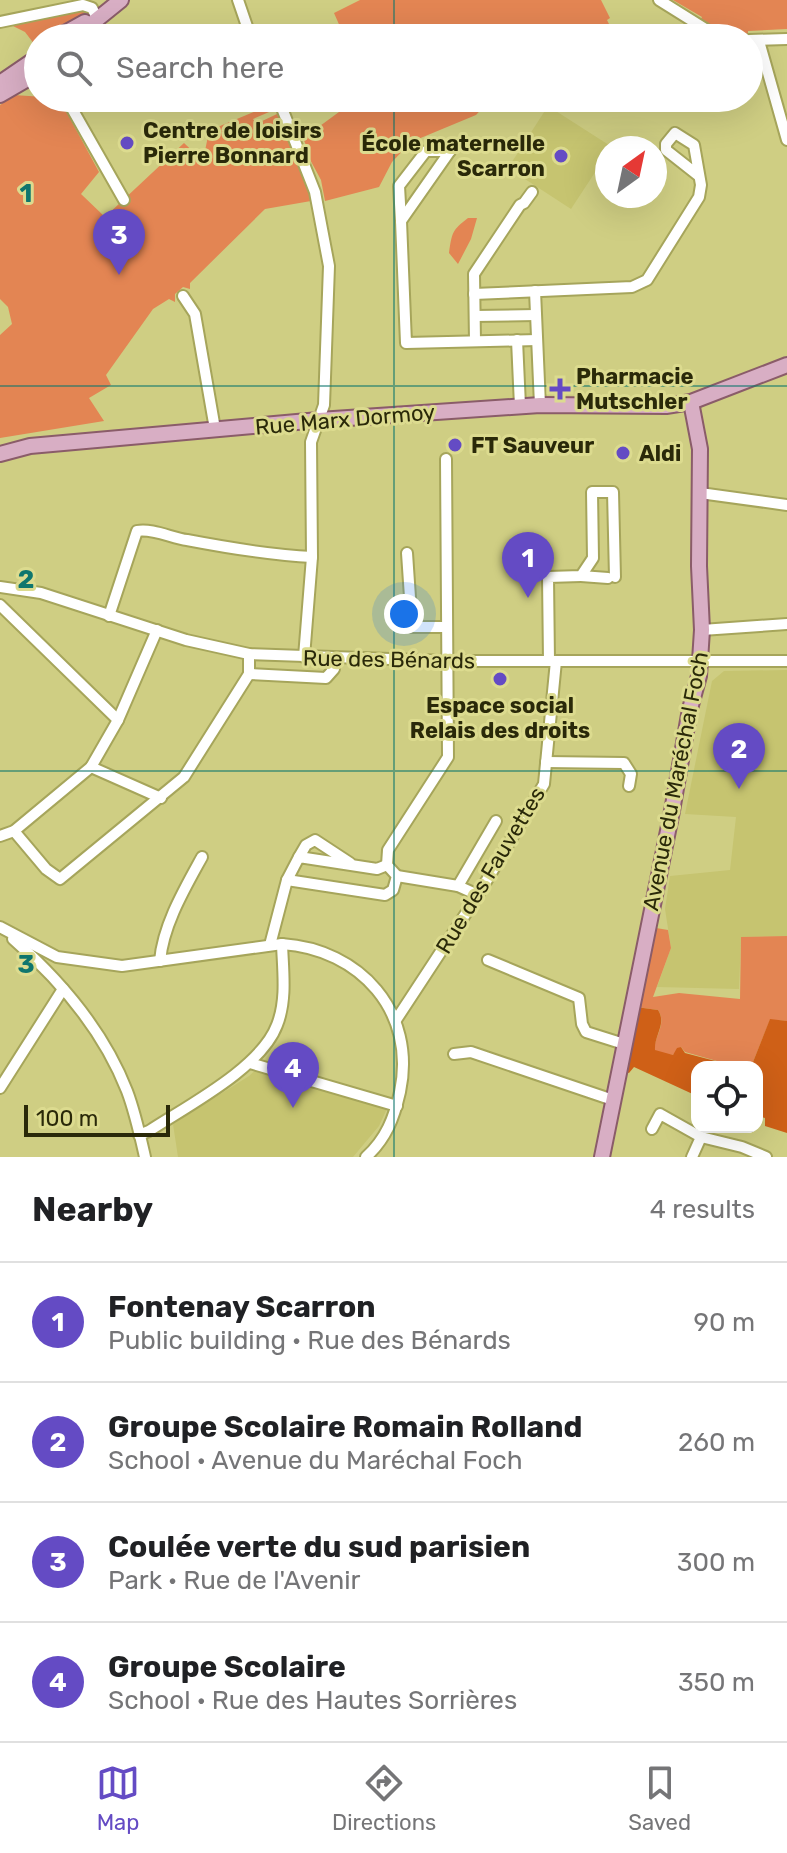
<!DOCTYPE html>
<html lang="en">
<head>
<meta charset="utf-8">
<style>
	:root { --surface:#fff; --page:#f2f2f2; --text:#202124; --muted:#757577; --line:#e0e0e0; --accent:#644bc4 }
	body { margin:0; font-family:Rubik,sans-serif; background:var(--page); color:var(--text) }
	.controls { position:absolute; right:24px; bottom:24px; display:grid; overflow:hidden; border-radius:16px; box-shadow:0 8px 32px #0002 }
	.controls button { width:72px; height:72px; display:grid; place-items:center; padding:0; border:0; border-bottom:2px solid var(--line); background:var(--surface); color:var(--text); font:40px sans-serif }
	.compass { position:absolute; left:595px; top:136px; width:72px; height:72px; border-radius:50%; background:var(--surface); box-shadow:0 8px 32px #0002; rotate:33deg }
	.scale { position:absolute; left:24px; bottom:20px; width:146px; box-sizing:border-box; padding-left:8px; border:4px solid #2a2909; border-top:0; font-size:22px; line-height:28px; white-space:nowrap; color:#2a2909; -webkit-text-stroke:6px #dcdb8f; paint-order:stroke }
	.you { position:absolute; left:404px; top:614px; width:28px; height:28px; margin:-20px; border:6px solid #fff; border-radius:50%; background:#1a73e8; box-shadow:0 0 0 12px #1a73e833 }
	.badge { display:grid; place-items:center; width:52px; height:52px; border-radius:50%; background:var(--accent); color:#fff; font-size:26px; font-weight:700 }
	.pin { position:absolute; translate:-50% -66px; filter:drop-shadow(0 2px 4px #0008) }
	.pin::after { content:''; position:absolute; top:42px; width:28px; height:24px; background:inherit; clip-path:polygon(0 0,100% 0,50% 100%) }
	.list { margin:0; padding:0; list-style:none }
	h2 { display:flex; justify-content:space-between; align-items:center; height:104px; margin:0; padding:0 32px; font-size:34px }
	h2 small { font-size:26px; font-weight:400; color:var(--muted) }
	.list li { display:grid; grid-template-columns:52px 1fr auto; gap:24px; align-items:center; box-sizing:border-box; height:120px; padding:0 32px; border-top:2px solid var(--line) }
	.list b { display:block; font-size:30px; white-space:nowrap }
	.list p { margin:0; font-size:26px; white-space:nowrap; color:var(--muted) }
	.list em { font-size:26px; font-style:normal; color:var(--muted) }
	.icon { flex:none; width:44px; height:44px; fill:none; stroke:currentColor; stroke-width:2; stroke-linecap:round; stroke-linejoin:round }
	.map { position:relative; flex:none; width:787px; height:1157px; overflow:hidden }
	.search { position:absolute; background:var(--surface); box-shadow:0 8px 32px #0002; left:24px; right:24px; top:24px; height:88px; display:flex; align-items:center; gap:20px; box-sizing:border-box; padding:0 28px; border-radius:44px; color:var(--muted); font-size:30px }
	.sheet { height:584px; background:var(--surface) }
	nav { display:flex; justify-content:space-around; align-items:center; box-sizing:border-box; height:112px; border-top:2px solid var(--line); background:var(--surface); font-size:22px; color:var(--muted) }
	nav a { display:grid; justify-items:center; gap:4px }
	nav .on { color:var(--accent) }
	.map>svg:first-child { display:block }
	.built { fill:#c6c470 }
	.green { fill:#e38553 }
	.forest { fill:#cf6017 }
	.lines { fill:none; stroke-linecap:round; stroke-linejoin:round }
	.minor-casing { stroke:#a6a55b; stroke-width:14 }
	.major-casing { stroke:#8a5c69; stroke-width:18 }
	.minor { stroke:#fff; stroke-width:10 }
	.major { stroke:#d8aec4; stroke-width:14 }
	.grid { fill:none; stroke:#0f766e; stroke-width:2; stroke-opacity:0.55 }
	.poi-dot { fill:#644bc4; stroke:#dcdb8f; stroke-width:3 }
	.labels { text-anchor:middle; stroke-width:6; stroke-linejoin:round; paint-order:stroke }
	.poi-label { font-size:22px; font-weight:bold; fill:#2a2909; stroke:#dcdb8f; text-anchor:start }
	.street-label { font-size:22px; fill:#2a2909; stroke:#dcdb8f }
	.grid-label { font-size:26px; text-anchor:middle; font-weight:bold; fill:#0f766e; stroke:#dcdb8f; stroke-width:6; stroke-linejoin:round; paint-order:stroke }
</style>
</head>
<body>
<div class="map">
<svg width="787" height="1157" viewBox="0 0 787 1157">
	<rect width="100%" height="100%" fill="#cfce83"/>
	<!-- built -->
	<g class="built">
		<polygon points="548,106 612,147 607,148 607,154 571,209 508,168"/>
		<polygon points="787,670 787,936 741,937 739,989 657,987 671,948 665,909 670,876 730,870 736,817 685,814 712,681 724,671"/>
		<polygon points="263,1063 391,1100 379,1126 353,1157 178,1157 173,1124 249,1076"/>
	</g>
	<!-- green -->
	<g class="green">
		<polygon points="360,0 601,0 610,18 607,20 610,26 614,24 621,38 345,38 334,13"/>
		<polygon points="673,0 787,0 787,29 748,31 748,34 719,30 700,21 702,17"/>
		<polygon points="78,10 85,10 87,17 51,38 38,38 38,49 25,32 13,26"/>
		<polygon points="14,95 59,98 99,172 81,194 105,217 184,143 203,161 208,136 220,126 273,104 276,109 253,119 256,124 277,114 307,184 311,201 265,209 190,283 190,289 183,287 175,294 175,302 169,299 153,309 106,375 111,385 89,398 104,421 0,438 0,335 12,324 8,307 0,299 0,105"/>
		<polygon points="329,98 504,98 488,102 476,115 411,142 392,162 379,187 325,201 321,180 306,152 308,150 297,124 300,122 309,134 339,112"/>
		<path d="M468,218h9l-6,21 -13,25 -9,-11c3,-20 3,-23 19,-35z"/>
		<path d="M656,928l12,2 3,18 -18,49 26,-4 61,6 1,-62 46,-1v85l-17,-1 -19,47h-13l-53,-15 -4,-5 -8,8 -11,-1 -8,-4c1,-15 13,-26 4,-40l-22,-3 2,-7h4z"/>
	</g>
	<!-- forest -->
	<g class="forest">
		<path d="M636,1007l22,3c9,14 -4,25 -3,40l18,5 4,-7 4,-1 4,6 53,14h-41v29l-63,-29 -5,6 -7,-2z"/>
		<polygon points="770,1019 787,1021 787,1133 765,1126 765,1118 757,1116 757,1067 751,1067"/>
	</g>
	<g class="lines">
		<defs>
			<g id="minor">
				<polyline points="238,0 251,38"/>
				<polyline points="659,0 715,35 735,38"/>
				<polyline points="0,22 83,5 92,8 97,18"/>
				<polyline points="749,40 787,39"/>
				<polyline points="759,41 787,140"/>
				<polyline points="66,98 124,200"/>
				<polyline points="278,98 315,192 329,266 324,405 311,442 312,557 304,657"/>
				<polyline points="450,151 401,221 406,343 537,340"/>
				<polyline points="401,221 399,186 426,151 450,151"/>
				<polyline points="535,291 540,405"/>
				<polyline points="474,294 632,287 647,280 699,197 701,185 694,145 675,133 666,144 666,150 699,176"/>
				<polyline points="183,296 195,314 215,429"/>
				<polyline points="475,316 536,315"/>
				<polyline points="517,340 520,406"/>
				<polyline points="475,341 474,274 520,205 524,203 532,192"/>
				<polyline points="700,493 787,505"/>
				<polyline points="407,553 412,627 447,627"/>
				<polyline points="581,576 608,578"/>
				<polyline points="0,587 41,593 186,640 249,654 448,661 787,661"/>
				<polyline points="0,605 118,720"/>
				<path d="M109,616l28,-85c15,-3 35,7 50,9 42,8 82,15 125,17"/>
				<polyline points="702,630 787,624"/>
				<polyline points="549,661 548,577 581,576 593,558 592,492 613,492 615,577"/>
				<polyline points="249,674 326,678 334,669 334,658"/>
				<polyline points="546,762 624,763 631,774 629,786"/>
				<polyline points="91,767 161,798"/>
				<polyline points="14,831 46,869 60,879 184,777 249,674 249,654"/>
				<polyline points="0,836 14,831 91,767 118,720 157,630"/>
				<polyline points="299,857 306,845 315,840 350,863"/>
				<polyline points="397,876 458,886 478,895"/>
				<polyline points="287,880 385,895 393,890 397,876 387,865 388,850 448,757 446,459"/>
				<polyline points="458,886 496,821"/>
				<path d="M0,927l57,30 65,9 160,-22c78,5 135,68 118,148 -6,26 -14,47 -34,65"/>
				<path d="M13,939c47,41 91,93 114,152 8,21 13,44 18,66"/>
				<polyline points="270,945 287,880 299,857 377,869 387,865"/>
				<polyline points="488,960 579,998 582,1024 586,1032 624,1044"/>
				<path d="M160,961c3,-36 25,-73 42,-104"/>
				<polyline points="396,1020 478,895 544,784 556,661"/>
				<polyline points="454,1054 471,1052 613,1100"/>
				<polyline points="250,1063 397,1106"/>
				<polyline points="0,1088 63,989"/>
				<polyline points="652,1129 660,1114 701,1137 692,1157"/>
				<path d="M139,1135l10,-4c38,-25 112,-63 128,-106 10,-25 6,-54 5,-81"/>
				<polyline points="701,1137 742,1147 766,1157"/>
			</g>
			<g id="major">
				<polyline points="56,38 85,22"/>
				<polyline points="74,38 121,0"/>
				<polyline points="0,83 38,57"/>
				<polyline points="0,95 38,73"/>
				<polyline points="0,454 30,446 319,420 540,405 666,406 691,402 787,365"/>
				<polyline points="602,1157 672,811 690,709 699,676 702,630 699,566 700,449 691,402"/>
			</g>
		</defs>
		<!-- minor casing -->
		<use href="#minor" class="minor-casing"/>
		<!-- major casing -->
		<use href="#major" class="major-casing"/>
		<!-- minor -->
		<use href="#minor" class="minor"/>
		<!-- major -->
		<use href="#major" class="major"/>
	</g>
	<!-- grid -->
	<path class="grid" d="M394,0v38M394,98v1059M0,386h787M0,771h787"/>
	<!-- markers -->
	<g class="poi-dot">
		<circle cx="127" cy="143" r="8"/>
		<circle cx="561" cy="156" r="8"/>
		<path d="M556 377h8v8h8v8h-8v8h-8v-8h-8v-8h8z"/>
		<circle cx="455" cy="445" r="8"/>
		<circle cx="623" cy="453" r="8"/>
		<circle cx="500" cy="679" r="8"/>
	</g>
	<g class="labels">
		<!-- poi labels -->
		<g class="poi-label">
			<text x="143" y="138">Centre de loisirs<tspan x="143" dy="25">Pierre Bonnard</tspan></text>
			<text x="545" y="151" text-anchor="end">École maternelle<tspan x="545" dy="25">Scarron</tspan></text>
			<text x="576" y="384">Pharmacie<tspan x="576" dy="25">Mutschler</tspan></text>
			<text x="471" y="453">FT Sauveur</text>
			<text x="639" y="461">Aldi</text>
			<text x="500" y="713" text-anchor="middle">Espace social<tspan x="500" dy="25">Relais des droits</tspan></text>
		</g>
		<!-- street labels -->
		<g class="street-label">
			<text transform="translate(345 419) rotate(-5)" y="8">Rue Marx Dormoy</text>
			<text transform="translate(389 659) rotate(1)" y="8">Rue des Bénards</text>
			<text transform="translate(675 781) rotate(-79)" y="8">Avenue du Maréchal Foch</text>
			<text transform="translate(490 870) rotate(-59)" y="8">Rue des Fauvettes</text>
		</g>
	</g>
	<g class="grid-label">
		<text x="26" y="202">1</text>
		<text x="26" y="588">2</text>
		<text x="26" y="973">3</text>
	</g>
</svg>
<div class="controls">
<button><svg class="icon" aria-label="locate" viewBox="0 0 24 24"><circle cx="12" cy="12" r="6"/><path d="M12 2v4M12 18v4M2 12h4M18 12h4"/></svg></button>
</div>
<svg class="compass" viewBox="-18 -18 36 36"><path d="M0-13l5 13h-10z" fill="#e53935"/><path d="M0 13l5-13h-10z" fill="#757577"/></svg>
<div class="scale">100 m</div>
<div class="you"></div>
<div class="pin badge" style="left:528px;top:598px">1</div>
<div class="pin badge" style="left:739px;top:789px">2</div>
<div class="pin badge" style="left:119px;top:275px">3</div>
<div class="pin badge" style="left:293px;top:1108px">4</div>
<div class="search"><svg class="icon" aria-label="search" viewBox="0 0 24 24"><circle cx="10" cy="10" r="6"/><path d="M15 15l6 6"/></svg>Search here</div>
</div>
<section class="sheet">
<h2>Nearby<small>4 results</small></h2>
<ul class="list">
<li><span class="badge">1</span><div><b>Fontenay Scarron</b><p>Public building · Rue des Bénards</p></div><em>90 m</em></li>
<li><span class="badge">2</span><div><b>Groupe Scolaire Romain Rolland</b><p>School · Avenue du Maréchal Foch</p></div><em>260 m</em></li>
<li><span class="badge">3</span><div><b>Coulée verte du sud parisien</b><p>Park · Rue de l'Avenir</p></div><em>300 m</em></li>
<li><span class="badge">4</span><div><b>Groupe Scolaire</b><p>School · Rue des Hautes Sorrières</p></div><em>350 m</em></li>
</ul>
</section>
<nav>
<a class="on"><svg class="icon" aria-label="map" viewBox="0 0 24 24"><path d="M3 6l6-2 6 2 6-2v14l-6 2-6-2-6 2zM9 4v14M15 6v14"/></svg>Map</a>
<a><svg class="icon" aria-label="directions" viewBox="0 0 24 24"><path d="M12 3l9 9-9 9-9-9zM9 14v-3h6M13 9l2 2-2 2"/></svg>Directions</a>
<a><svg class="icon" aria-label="saved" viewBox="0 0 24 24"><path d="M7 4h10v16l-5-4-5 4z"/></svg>Saved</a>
</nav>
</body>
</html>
